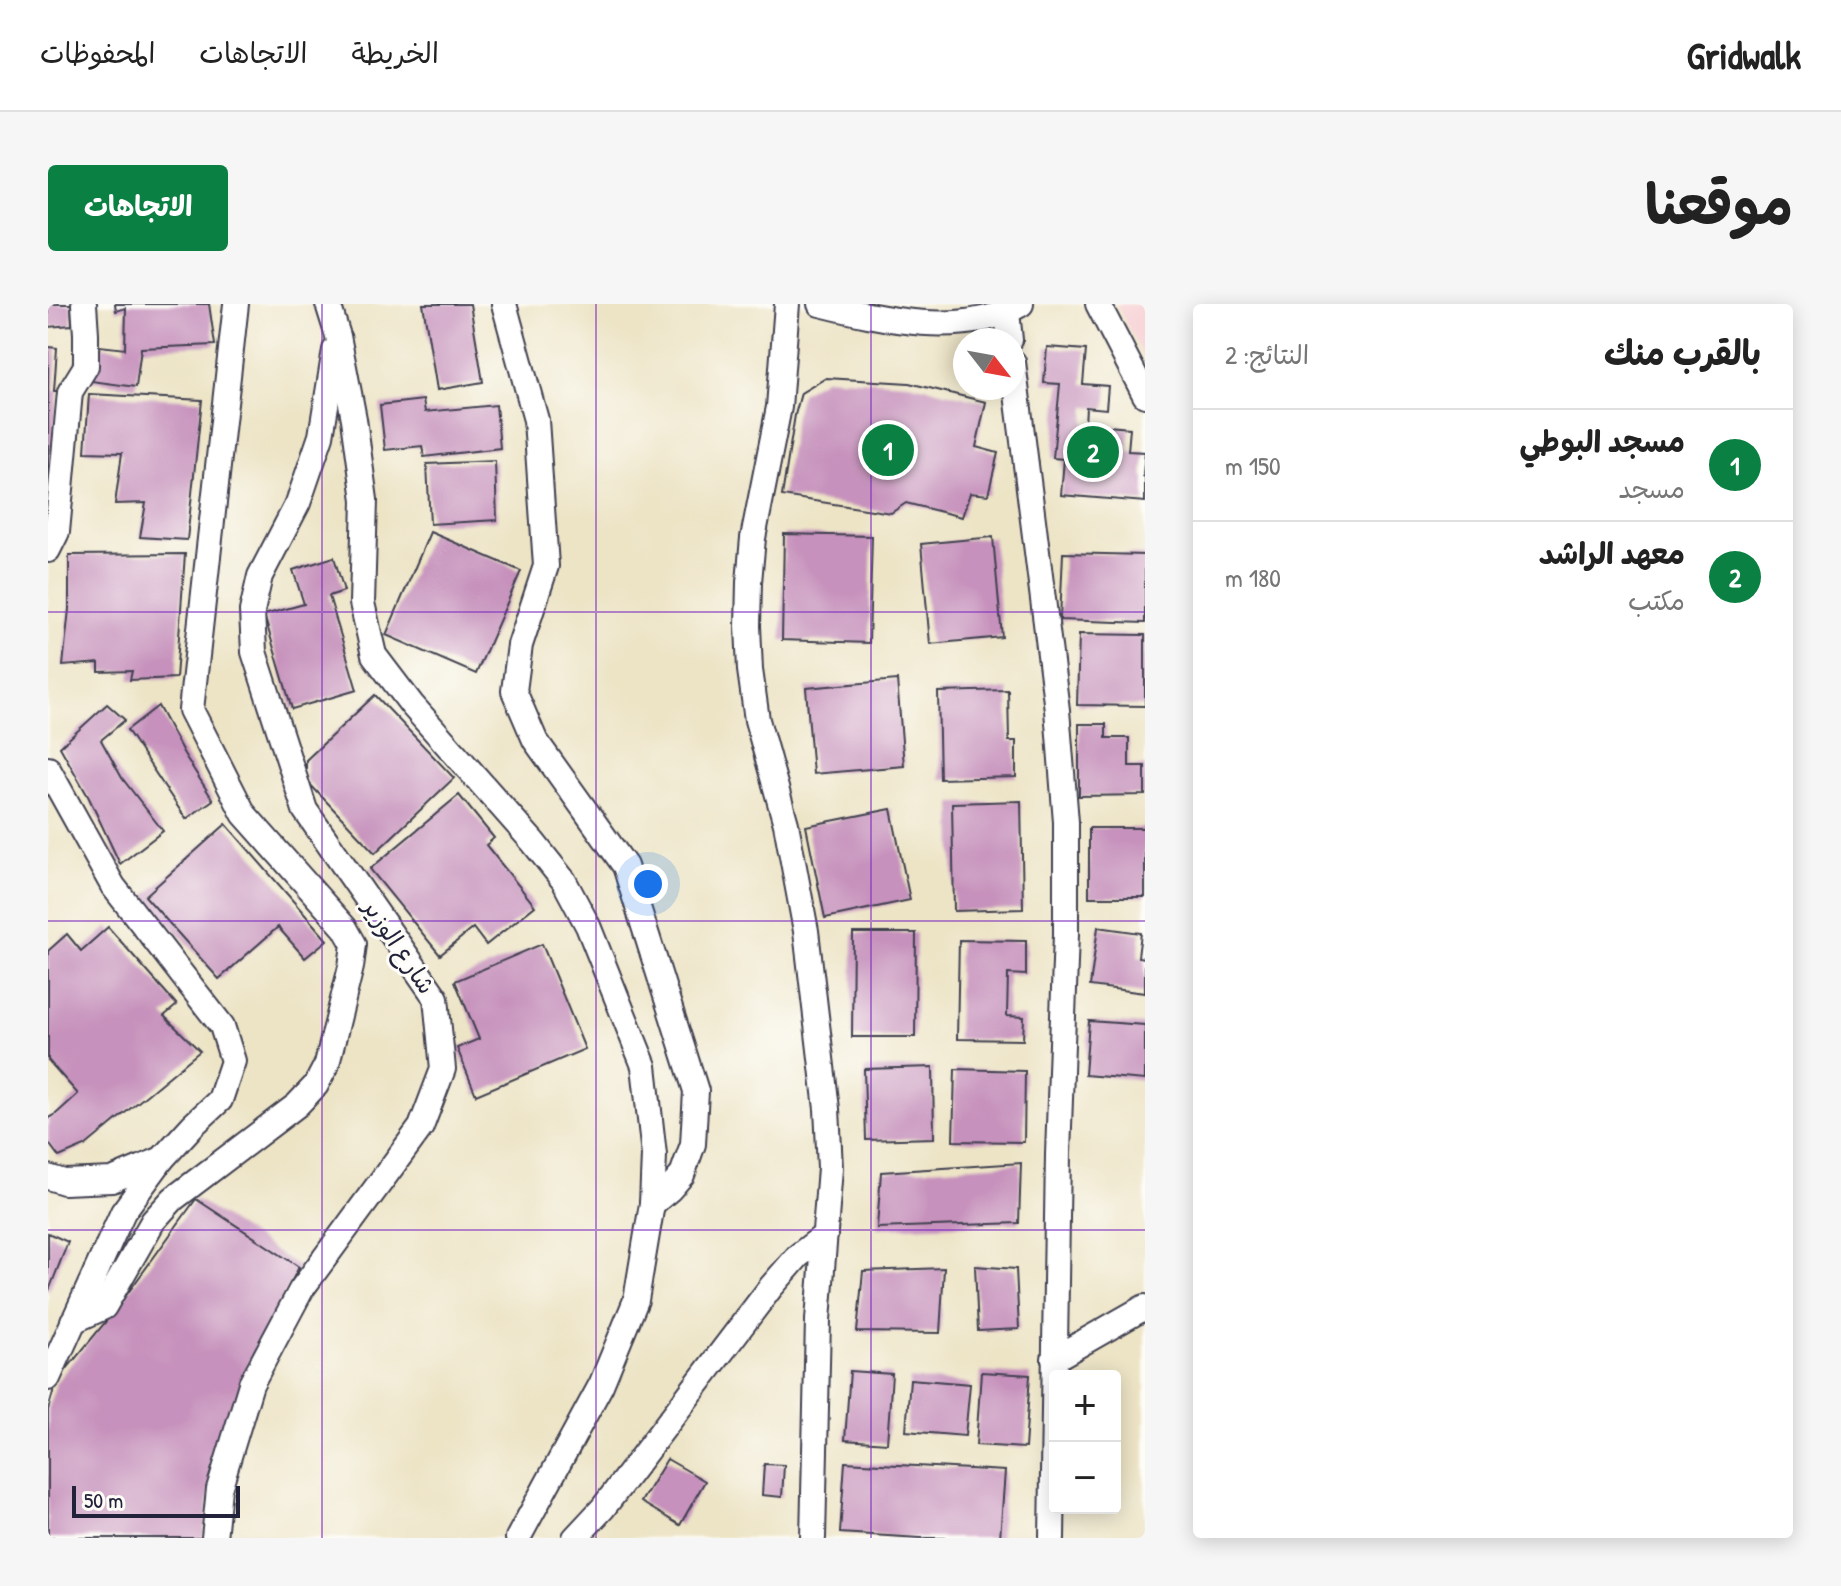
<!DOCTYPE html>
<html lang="ar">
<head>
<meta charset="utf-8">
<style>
	:root { --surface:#fff; --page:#f6f6f6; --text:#222; --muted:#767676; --line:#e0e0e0; --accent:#0b8043 }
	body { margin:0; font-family:"Patrick Hand","Playpen Sans Arabic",sans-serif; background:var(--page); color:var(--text); direction:rtl }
	.controls { position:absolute; right:24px; bottom:24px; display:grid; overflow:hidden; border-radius:8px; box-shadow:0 4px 20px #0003 }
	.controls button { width:72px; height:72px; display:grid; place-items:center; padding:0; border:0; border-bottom:2px solid var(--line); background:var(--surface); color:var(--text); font:40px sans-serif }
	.compass { position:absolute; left:905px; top:24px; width:72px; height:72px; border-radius:50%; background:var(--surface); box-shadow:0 4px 20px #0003; rotate:121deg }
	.scale { position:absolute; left:24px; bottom:20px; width:168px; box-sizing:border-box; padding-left:8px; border:4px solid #22223b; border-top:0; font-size:22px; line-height:28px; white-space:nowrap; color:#22223b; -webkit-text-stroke:6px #fdfcf7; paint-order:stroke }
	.you { position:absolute; left:600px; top:580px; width:28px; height:28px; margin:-20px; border:6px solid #fff; border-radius:50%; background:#1a73e8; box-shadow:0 0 0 12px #1a73e833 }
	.badge { display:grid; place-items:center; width:52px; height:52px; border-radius:50%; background:var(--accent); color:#fff; font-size:26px; font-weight:700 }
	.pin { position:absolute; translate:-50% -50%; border:4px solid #fff; box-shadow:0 2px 8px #0006 }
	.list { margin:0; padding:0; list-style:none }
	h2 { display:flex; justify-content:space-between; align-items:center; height:104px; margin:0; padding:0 32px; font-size:34px }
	h2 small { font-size:26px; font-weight:400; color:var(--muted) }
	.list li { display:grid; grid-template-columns:52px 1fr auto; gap:24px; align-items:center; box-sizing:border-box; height:112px; padding:0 32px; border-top:2px solid var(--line) }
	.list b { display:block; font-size:30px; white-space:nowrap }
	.list p { margin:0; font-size:26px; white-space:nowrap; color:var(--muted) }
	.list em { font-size:26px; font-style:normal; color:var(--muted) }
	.map { position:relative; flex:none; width:1097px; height:1234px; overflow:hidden; direction:ltr; border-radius:8px }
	header { display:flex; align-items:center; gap:48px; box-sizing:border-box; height:112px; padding:0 40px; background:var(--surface); border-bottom:2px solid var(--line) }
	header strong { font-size:38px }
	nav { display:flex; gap:44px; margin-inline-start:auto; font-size:28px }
	.intro { display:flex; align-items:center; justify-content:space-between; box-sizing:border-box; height:192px; padding:0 48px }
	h1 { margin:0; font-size:56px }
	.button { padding:20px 36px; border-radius:8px; background:var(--accent); color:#fff; font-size:28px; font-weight:700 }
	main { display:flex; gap:48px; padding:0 48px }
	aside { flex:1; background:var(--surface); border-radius:8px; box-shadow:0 4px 20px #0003 }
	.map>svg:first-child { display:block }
	.built { fill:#f7cfd3 }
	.building { fill:#c691bc }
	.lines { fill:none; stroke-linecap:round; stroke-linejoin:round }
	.street-casing { stroke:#403f50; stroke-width:28 }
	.street { stroke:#fff; stroke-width:24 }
	.grid { fill:none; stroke:#7b2cbf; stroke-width:2; stroke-opacity:0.55 }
	.labels { text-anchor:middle; stroke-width:6; stroke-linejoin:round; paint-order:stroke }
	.street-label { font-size:24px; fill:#22223b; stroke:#fdfcf7 }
</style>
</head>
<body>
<header>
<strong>Gridwalk</strong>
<nav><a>الخريطة</a><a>الاتجاهات</a><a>المحفوظات</a></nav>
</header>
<div class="intro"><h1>موقعنا</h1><a class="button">الاتجاهات</a></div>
<main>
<aside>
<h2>بالقرب منك<small>النتائج: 2</small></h2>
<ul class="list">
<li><span class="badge">1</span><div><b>مسجد البوطي</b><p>مسجد</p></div><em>150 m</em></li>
<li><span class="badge">2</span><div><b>معهد الراشد</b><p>مكتب</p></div><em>180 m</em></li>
</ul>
</aside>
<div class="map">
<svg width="1097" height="1234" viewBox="0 0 1097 1234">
	<rect width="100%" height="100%" fill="#fdfcf7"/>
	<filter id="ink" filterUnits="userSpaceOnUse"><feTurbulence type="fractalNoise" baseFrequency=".0125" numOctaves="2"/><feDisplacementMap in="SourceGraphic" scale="16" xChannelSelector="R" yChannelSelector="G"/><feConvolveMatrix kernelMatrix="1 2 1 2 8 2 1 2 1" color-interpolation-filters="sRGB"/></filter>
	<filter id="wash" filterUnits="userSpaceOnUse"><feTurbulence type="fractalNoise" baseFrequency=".006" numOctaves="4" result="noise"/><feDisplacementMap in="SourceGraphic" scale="32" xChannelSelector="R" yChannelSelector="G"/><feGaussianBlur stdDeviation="1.8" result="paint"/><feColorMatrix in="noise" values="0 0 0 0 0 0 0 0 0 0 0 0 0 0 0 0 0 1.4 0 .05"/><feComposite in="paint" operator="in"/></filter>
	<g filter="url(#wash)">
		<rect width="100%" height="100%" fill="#ede4c6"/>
		<!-- built -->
		<polygon class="built" points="1068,0 1097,0 1097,56"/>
		<g id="blocks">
			<!-- building -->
			<g class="building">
				<polygon points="0,0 23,0 24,21 0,23"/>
				<polygon points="67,0 161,0 167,41 93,44 88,83 43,77 52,42 77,45 78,4 68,7"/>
				<polygon points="375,0 422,0 435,78 389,86"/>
				<polygon points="0,43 9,44 6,87 10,87 2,176 0,176"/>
				<polygon points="999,43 1038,46 1035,80 1060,82 1058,105 1038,103 1037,120 1082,124 1080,147 1097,148 1095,172 1097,173 1097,198 1013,191 1016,155 1005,154 1012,80 996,79"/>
				<polygon points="778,74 861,79 938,98 928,143 950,149 940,191 922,189 914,213 858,199 843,209 734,192 747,111 753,89"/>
				<polygon points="41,90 154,96 139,236 92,233 98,199 67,200 74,149 37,148"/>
				<polygon points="375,96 377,108 448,101 452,144 376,153 374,142 337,146 332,101"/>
				<polygon points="447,157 449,216 382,220 379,160"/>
				<polygon points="382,228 473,267 428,370 338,331"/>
				<polygon points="736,230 824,232 821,339 734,336"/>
				<polygon points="945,233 954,333 882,340 873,240"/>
				<polygon points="1015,249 1097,251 1097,319 1012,316"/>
				<polygon points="137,250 128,374 82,376 84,367 51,368 51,359 15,362 21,305 21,251"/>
				<polygon points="286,253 296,287 281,292 309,386 244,405 216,311 256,300 245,266"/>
				<polygon points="1031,330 1097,331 1097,402 1029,401"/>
				<polygon points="849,376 856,462 765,470 758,384"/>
				<polygon points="960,386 961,437 968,437 968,473 892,475 890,388"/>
				<polygon points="327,391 406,474 327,549 258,476 258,456"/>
				<polygon points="59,400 77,416 53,436 74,474 115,527 72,560 41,494 12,443"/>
				<polygon points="110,402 136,450 165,496 138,515 79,426"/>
				<polygon points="1031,420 1058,420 1058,434 1081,434 1081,462 1097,462 1097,491 1031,492"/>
				<polygon points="411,491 446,534 438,541 487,602 438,641 425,624 392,651 322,565"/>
				<polygon points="973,497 975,605 906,607 904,499"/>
				<polygon points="843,505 862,596 777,614 758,522"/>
				<polygon points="178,520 279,636 257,654 230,623 171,675 97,592"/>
				<rect x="1041" y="524" width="56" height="69"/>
				<polygon points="60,623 129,701 116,712 152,747 37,842 11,853 0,838 0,814 8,810 30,790 0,756 0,647 19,630 33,647"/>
				<polygon points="1050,623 1093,629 1090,653 1097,654 1097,689 1042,682"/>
				<polygon points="805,629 868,629 867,733 804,733"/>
				<polygon points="911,636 978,637 978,671 960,670 959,712 976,713 975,736 909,735"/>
				<polygon points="494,640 537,745 428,791 409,744 431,735 407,677"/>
				<polygon points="1041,717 1097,721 1097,776 1037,771"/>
				<polygon points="885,763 886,834 818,836 816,765"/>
				<polygon points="907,765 977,767 976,838 905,837"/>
				<polygon points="973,859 971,919 829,924 833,868"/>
				<polygon points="148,895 251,963 201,1058 163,1180 155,1234 0,1234 0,1106 8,1078 69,1004"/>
				<polygon points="0,929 20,938 0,989"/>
				<polygon points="927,962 968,965 971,1025 930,1027"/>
				<polygon points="896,964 892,1029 809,1028 815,967"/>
				<polygon points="802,1067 844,1070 839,1139 797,1136"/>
				<polygon points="933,1068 982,1071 977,1144 928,1141"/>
				<polygon points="862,1075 922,1080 917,1132 858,1127"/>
				<polygon points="619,1155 657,1177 632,1221 593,1198"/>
				<polygon points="797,1158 957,1167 952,1234 872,1234 792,1229"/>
				<polygon points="716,1160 736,1161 734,1193 714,1191"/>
			</g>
		</g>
	</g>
	<g filter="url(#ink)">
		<use href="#blocks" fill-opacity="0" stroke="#403f50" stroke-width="2"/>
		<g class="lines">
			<defs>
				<g id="street">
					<polyline points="280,0 290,32 306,115 317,196 314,299 326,351 364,401 485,538 516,577 540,622 596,762 606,851 604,900 622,885 634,871 645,840 648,787 577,562 487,436 466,387 472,341 498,262 488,116 456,0"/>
					<polyline points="739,0 731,103 705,234 701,278 700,322 702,366 709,416 738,520 758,627 779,805 782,864 770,1016 765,1234"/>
					<path d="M772,0c61,15 144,35 201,0"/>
					<polyline points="1050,0 1097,91"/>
					<polyline points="959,8 962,36"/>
					<polyline points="965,58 1009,406 1018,518 1018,630 1010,850 1004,1234"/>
					<polyline points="0,246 9,228 22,88 38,62 38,30 36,0"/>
					<polyline points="0,465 65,582 174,722 185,757 172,796 145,821 114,855 64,876 16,878 0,873"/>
					<polyline points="25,1017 56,1003 105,917 125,895 249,801 268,781 279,760 303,663 306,640 297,624 196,510 143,406 188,0"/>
					<polyline points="1006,1055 1097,1003"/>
					<polyline points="0,1074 75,908 114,855"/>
					<polyline points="166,1234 171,1185 203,1080 253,986 373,823 395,765 388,694 257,506 206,348 204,307 212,272 250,199 273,132 287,46"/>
					<polyline points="470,1234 553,1081 588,996 604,900"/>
					<polyline points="527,1234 555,1204 723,983 750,952 777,931"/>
				</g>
			</defs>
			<!-- street casing -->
			<use href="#street" class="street-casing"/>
			<!-- street -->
			<use href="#street" class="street"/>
		</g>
	</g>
	<!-- grid -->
	<path class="grid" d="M274,0v1234M548,0v1234M823,0v1234M0,308h1097M0,617h1097M0,926h1097"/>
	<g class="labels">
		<!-- street labels -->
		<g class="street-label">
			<text transform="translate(351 643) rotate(56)" y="8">شارع الوزير</text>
		</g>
	</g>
</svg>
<div class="controls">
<button>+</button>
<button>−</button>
</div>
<svg class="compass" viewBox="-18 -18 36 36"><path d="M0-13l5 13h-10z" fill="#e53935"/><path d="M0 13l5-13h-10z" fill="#767676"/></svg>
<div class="scale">50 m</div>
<div class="you"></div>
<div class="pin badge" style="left:840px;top:146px">1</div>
<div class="pin badge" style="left:1045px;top:148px">2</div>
</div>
</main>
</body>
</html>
